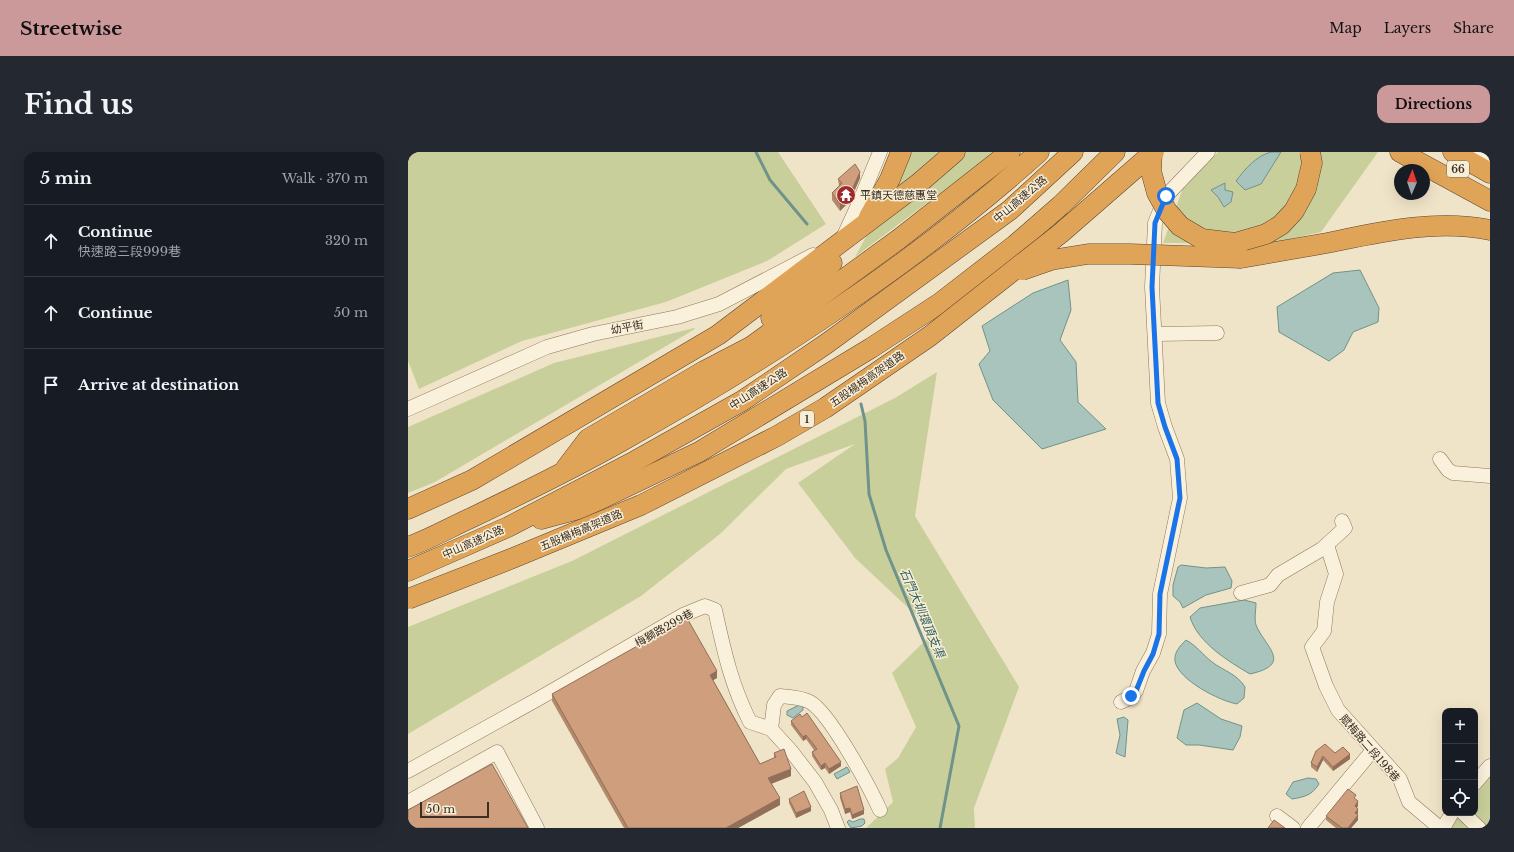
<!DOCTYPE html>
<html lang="en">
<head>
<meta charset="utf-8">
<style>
	:root { --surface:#171b24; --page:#242831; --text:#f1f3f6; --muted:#9ea1a6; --line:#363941; --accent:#cc999b }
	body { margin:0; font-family:"Libre Baskerville","Noto Sans TC",serif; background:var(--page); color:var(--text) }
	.controls { position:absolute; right:12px; bottom:12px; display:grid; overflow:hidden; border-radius:8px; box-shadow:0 4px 16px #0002 }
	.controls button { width:36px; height:36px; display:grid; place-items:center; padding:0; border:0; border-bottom:1px solid var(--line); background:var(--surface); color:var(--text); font:20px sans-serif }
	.compass { position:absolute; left:986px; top:12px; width:36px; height:36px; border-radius:50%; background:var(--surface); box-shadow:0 4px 16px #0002; rotate:2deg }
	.scale { position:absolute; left:12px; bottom:10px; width:69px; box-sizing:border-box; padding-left:4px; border:2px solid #3d2e20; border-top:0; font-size:11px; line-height:14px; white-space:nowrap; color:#3d2e20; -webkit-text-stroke:3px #f7eed8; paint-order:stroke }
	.stop { position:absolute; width:12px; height:12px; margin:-9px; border:3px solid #1a73e8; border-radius:50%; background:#fff }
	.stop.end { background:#1a73e8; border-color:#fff; box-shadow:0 1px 4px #0008 }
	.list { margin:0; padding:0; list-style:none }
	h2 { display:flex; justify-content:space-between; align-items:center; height:52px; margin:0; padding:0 16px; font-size:17px }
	h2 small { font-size:13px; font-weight:400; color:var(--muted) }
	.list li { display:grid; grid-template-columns:26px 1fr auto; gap:12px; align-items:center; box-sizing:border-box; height:72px; padding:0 16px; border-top:1px solid var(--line) }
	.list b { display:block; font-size:15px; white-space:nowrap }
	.list p { margin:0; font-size:13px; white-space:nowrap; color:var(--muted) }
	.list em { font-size:13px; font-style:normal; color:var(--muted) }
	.icon { flex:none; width:22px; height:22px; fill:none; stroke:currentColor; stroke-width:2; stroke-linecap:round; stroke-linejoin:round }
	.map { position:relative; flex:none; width:1082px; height:676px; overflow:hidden; border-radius:12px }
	header { display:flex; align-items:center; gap:24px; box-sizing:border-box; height:56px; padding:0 20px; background:var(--accent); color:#111 }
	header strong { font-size:19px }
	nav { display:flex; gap:22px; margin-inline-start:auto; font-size:14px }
	.intro { display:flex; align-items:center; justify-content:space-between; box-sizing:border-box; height:96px; padding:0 24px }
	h1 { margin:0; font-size:28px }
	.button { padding:10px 18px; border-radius:12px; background:var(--accent); color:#111; font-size:14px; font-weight:700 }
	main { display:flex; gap:24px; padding:0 24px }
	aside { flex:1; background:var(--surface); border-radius:12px; box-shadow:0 4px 16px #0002 }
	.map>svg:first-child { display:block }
	.green { fill:#c9cf9b }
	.water { fill:#a9c4bc; stroke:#6f938a }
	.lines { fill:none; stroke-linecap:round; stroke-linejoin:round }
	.stream { stroke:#6f938a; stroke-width:3 }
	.minor-casing { stroke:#8d765c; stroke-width:15 }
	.highway-casing { stroke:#5b4430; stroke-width:21 }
	.minor { stroke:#faf1dc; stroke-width:14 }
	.highway { stroke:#e0a458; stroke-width:20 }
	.highway-bridge-casing { stroke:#5b4430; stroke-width:21; stroke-linecap:butt }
	.highway-bridge { stroke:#e0a458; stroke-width:20 }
	.wall { fill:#b2896c }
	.shaded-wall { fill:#916f58 }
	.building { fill:#cf9f7d; stroke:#916f58 }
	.route { stroke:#1a73e8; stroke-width:5 }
	.labels { text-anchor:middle; stroke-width:3; stroke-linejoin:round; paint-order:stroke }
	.shield { fill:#f7eed8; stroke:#756857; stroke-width:1 }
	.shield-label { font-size:10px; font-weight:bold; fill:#3d2e20 }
	.poi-label { font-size:11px; fill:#3d2e20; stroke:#f7eed8; text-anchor:start }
	.street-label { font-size:11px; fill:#3d2e20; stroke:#f7eed8 }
	.water-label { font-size:12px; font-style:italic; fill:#2f5d5a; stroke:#f7eed8 }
</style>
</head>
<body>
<header>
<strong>Streetwise</strong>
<nav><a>Map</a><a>Layers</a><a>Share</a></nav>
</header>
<div class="intro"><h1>Find us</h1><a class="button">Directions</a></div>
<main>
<aside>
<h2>5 min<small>Walk · 370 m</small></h2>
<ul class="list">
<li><svg class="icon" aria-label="ahead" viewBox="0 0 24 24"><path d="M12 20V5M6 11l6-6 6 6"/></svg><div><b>Continue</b><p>快速路三段999巷</p></div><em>320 m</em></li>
<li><svg class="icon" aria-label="ahead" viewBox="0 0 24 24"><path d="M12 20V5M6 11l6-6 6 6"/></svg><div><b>Continue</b></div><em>50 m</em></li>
<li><svg class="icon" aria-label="arrive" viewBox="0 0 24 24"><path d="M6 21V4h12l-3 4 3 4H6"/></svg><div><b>Arrive at destination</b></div></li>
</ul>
</aside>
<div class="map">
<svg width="1082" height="676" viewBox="0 0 1082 676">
	<rect width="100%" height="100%" fill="#f0e4c8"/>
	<!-- green -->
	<g class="green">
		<polygon points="0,0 370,0 418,72 359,109 258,150 114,189 11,237 0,209"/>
		<polygon points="498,0 587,0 447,105 491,24"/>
		<polygon points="810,0 970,0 913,80 860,92 755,91 775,36"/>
		<polygon points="286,176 287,177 27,330 0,341 0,275 146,211"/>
		<polygon points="529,220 507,364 611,535 566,656 567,676 458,676 485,650 477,617 490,606 508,575 484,521 526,480 447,406 390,331 447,292 378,317 312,382 233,444 0,582 0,475 164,409 487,246"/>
		<polygon points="1082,622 1082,676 1040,676 1050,661 1067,661 1067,638"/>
	</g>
	<!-- water -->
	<g class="water">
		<path d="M863,0h10l-20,32 -16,6 -9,-9c9,-12 20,-25 35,-29z"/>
		<polygon points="817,31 817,38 825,40 823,50 816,55 810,45 803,38"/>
		<polygon points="952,118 971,156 970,170 945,180 936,198 921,209 871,180 869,155 925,121"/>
		<polygon points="660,128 663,158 652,188 668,210 670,250 698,277 634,297 585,248 571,212 582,199 574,174 625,141"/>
		<polygon points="773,413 798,416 817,415 824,429 823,436 798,443 775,456 772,450 765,444 765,433 770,415"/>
		<path d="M836,448l12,3c0,6 -2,16 0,22 9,22 38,39 -6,49 -22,-13 -52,-31 -60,-57l10,-9z"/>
		<path d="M778,488c11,6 17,15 26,22 12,9 25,12 33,25l-1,11 -7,6c-17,-3 -59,-24 -62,-43 -1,-9 5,-15 11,-21z"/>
		<polygon points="789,551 813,567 834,574 832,585 825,598 791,593 778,593 769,586 776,558"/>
		<polygon points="391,553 395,553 395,558 385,566 379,563 379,559"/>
		<polygon points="716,565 720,568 717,605 708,601 712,583 709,567"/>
		<polygon points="439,615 442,620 429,627 426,622"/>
		<path d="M900,626l8,1 3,5c-7,11 -14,13 -27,15l-6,-5 7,-12z"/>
		<polygon points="452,667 456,667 457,671 454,674 443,676 439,670 441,668 445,670"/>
	</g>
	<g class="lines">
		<!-- stream -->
		<g class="stream">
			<polyline points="348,0 362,28 399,72"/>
			<polyline points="453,252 457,269 461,342 478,398 551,574 532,676"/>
		</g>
		<defs>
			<g id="minor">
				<polyline points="1070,0 1082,14"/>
				<polyline points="434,88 451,51 472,0"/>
				<polyline points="748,182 809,181"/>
				<polyline points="0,257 139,195 185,182 269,165 311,152 405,103"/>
				<polyline points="1032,307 1040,318 1045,321 1082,324"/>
				<polyline points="919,393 928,422 919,450 916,479 904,495 918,534 930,558 992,627 1001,650 1032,676"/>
				<polyline points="833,441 862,433 870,423 914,397 937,376 934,369"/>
				<polyline points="713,550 723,545 728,539 735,519 745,501 751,482 752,442 772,346 769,307 757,275 750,251 744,135 747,71 758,44 800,0"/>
				<path d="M363,577l3,-24 6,-9c10,1 21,1 30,6 20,11 60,86 70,108"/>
				<path d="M0,619l130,-72 145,-84 22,-9 10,4c9,41 16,74 35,112l21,7 20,22 24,31 16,28 7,18"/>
				<polyline points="1067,631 1082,614"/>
				<polyline points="0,650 89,600 129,676"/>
				<polyline points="1055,661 1071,676"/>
				<polyline points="869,664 885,676"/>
				<polyline points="900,676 965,598"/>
				<polyline points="1035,676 1044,661"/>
			</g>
			<g id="highway">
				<polyline points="992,0 1082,49"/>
				<polyline points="1045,0 1082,21"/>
				<polyline points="461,65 482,27 493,0"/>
				<path d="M833,106c29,-5 58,-10 86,-15 54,-11 108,-24 163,-13"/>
				<polyline points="363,166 424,111"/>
				<polyline points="158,316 180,287 296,219 344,194 491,87 602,0"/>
				<polyline points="0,357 64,328 310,183 510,32 547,0"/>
				<polyline points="133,367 174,356 291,300 463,196 532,151 607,93 653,53 707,0"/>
				<path d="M0,395c22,-8 43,-20 65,-30 50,-24 99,-48 147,-75 148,-83 292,-176 419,-290"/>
				<polyline points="0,419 100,375 227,309 334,249 418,192 602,58 665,0"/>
			</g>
		</defs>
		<!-- minor casing -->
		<use href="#minor" class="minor-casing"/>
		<!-- highway casing -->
		<use href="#highway" class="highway-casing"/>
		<!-- minor -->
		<use href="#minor" class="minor"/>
		<!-- highway -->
		<use href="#highway" class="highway"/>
		<defs>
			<g id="highway-bridge">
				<polyline points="744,0 743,19 749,41 759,59 772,74 794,87 827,91 858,82 873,73 886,59 898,37 904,11 902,0"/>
				<polyline points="614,118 643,108 680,102 722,102 833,106"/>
				<polyline points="0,447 105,406 233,353 369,284 417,256 522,184 653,81 746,0"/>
			</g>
		</defs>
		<!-- highway-bridge casing -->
		<use href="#highway-bridge" class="highway-bridge-casing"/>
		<!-- highway-bridge -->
		<use href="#highway-bridge" class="highway-bridge"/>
	</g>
	<!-- wall -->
	<g class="wall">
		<polygon points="452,26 442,49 432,59 424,48 424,41 431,34 430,27"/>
		<polygon points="309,526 305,528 352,612 366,606 366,601 383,624 363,632 372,653 330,676 216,676 144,549 144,542"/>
		<polygon points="383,569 433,614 421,622 417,616 413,618 404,604 404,600 406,598 398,587 395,589 383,573"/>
		<polygon points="908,599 927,601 942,607 925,619 915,608 909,620 903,615 903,611"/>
		<polygon points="432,641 456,662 444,667 442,660 437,662 432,646"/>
		<polygon points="381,647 403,659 388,666 381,651"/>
		<polygon points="948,647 950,654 949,656 950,661 949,663 950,668 943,676 928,676 918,668 918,664"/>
	</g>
	<!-- shaded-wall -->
	<g class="shaded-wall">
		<polygon points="452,20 452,26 442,49 432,59 432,52"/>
		<polygon points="309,519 309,526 302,530 302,523"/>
		<polygon points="398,583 398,587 395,589 395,585"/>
		<polygon points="942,602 942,607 925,619 925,615"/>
		<polygon points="915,604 915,608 909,620 909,615"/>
		<polygon points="433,610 433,614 421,622 421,617"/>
		<polygon points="417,611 417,616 413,618 413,614"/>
		<polygon points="383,617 383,624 360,633 360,626"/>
		<polygon points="372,646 372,653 330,676 318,676"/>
		<polygon points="950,649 950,654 947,658 947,654"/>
		<polygon points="403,655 403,659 388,666 388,661"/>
		<polygon points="442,656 442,660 437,662 437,657"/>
		<polygon points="950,657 950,661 947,665 947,661"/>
		<polygon points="456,658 456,662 444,667 444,663"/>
		<polygon points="950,663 950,668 943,676 940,676"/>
	</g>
	<!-- building -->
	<g class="building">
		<polygon points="447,12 452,20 442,42 432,52 424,41 434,31 430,27"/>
		<polygon points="279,466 309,519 302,523 352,612 368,605 366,601 376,597 383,617 360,626 372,646 318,676 220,676 144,542"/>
		<polygon points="399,561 433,610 421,617 417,611 413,614 404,600 409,597 398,583 395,585 383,569 392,562 394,565"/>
		<polygon points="917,592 927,601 935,595 942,602 925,615 915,604 909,615 903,611 908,599"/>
		<polygon points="84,612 120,676 0,676 0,658"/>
		<polygon points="449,634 456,658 444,663 442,656 437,657 432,641"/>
		<polygon points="940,637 948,643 946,646 950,649 947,654 950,657 947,661 950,663 940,676 934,676 918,664"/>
		<polygon points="396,639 403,655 388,661 381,647"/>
		<polygon points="866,668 877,676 860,676"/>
	</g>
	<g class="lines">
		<!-- route -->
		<polyline class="route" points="723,544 728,539 736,519 745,502 751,482 752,442 772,346 769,307 757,275 750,251 744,135 747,71 758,44"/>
	</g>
	<!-- icons -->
	<defs>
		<symbol id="temple-disc" viewBox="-11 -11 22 22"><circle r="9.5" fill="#9e2a2b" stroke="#f7eed8"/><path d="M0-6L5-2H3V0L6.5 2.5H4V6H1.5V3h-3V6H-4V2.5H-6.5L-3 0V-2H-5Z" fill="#fff"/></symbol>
	</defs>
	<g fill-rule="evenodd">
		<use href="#temple-disc" x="427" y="32" width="22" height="22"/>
	</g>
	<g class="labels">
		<!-- shield labels -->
		<g class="shield">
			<rect x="1039" y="9" width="22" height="16" rx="3"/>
			<rect x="392" y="259" width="14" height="16" rx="3"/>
		</g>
		<g class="shield-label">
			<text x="1050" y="21">66</text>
			<text x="399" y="271">1</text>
		</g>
		<!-- poi labels -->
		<g class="poi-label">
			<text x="452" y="47">平鎮天德慈惠堂</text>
		</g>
		<!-- street labels -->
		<g class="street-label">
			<text transform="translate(612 47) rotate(-40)" y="4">中山高速公路</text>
			<text transform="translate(219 175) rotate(-11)" y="4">幼平街</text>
			<text transform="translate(459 227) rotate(-35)" y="4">五股楊梅高架道路</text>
			<text transform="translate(350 237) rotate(-33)" y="4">中山高速公路</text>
			<text transform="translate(173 378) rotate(-23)" y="4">五股楊梅高架道路</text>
			<text transform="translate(65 390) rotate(-24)" y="4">中山高速公路</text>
			<text transform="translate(256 476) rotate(-29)" y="4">梅獅路299巷</text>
			<text transform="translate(962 596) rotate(49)" y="4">賦梅路二段198巷</text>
		</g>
		<!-- water labels -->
		<g class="water-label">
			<text transform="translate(514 461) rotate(67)" y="4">石門大圳環頂支渠</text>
		</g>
	</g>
</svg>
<div class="controls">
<button>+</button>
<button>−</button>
<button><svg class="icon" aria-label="locate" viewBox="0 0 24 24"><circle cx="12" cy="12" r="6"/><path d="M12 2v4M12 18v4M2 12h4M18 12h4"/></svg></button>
</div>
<svg class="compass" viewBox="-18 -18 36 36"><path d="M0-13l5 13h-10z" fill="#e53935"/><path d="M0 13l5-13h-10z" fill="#9ea1a6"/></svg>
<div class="scale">50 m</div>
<div class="stop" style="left:758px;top:44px"></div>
<div class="stop end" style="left:723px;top:544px"></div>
</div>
</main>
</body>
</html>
